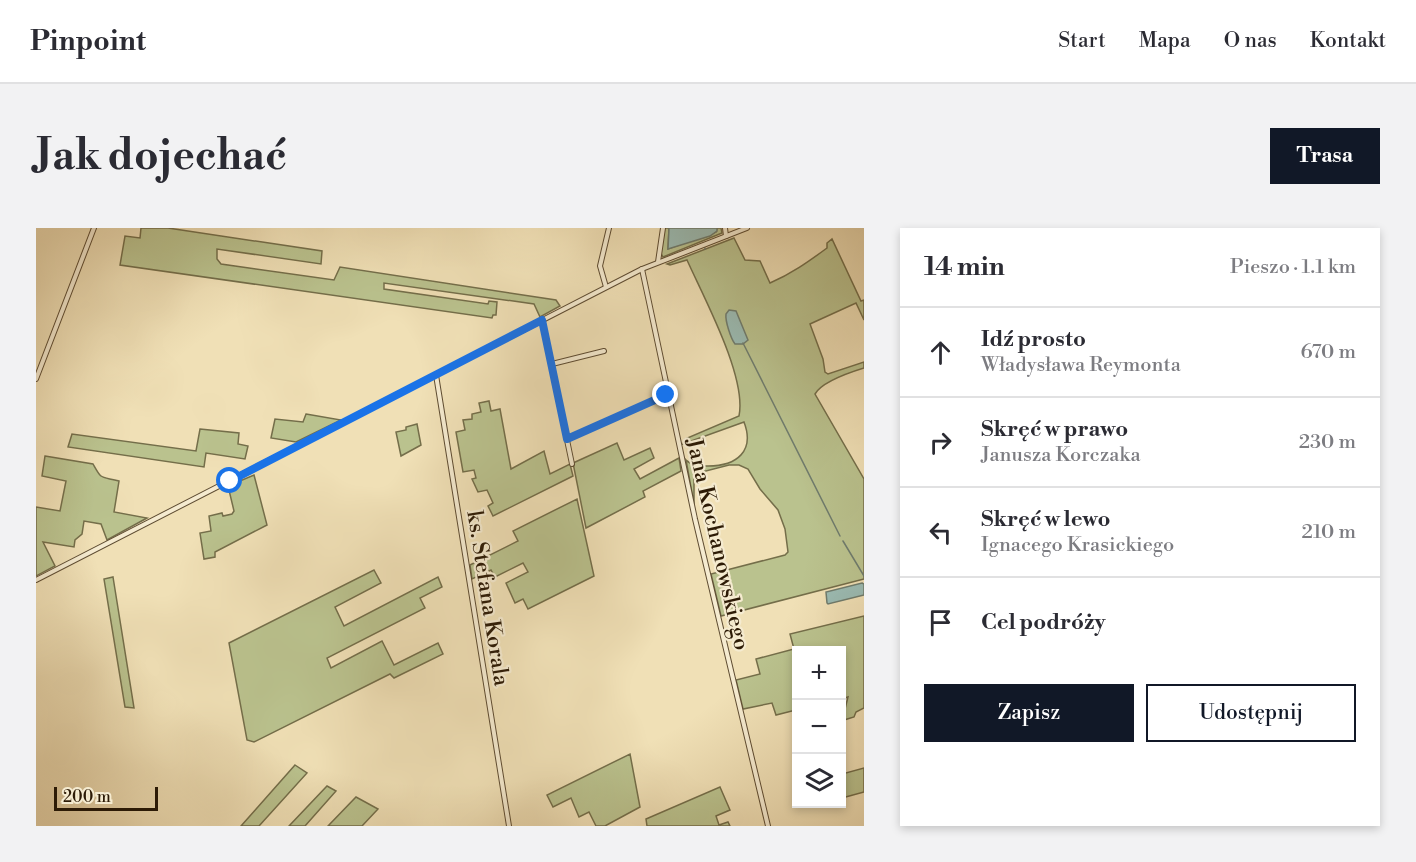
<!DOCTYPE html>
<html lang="pl">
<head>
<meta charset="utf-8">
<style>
	:root { --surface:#fff; --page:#f2f2f3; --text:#2b2b33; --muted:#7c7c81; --line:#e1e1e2; --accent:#111827 }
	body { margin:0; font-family:"Libre Bodoni",serif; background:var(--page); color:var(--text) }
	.controls { position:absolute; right:18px; bottom:18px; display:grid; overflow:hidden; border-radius:0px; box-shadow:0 3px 9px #0003 }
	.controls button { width:54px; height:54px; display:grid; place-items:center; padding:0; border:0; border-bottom:2px solid var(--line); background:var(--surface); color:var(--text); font:30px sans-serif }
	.scale { position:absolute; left:18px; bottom:15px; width:104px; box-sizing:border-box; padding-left:6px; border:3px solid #2d1b06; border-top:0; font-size:16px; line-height:21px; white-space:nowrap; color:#2d1b06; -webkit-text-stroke:4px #f5ebd0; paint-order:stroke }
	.stop { position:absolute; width:18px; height:18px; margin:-14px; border:4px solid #1a73e8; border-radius:50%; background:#fff }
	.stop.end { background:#1a73e8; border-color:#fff; box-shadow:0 2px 6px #0008 }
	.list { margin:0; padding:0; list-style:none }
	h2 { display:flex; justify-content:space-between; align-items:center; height:78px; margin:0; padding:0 24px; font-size:26px }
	h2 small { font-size:20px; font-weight:400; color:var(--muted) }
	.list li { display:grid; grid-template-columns:39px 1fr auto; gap:18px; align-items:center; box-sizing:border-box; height:90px; padding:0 24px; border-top:2px solid var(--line) }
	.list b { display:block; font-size:22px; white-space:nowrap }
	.list p { margin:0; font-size:20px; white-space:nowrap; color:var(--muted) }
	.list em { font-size:20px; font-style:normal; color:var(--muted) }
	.actions { display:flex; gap:12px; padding:18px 24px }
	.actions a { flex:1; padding:14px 0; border:2px solid var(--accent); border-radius:0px; text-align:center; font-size:21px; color:var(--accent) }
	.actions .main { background:var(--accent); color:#fff }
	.icon { flex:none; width:33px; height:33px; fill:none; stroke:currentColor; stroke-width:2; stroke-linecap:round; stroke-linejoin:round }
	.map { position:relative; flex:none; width:828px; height:598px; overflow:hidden; border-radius:0px }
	header { display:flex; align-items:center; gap:36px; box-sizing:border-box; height:84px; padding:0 30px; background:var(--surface); border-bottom:2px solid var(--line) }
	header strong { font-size:28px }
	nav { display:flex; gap:33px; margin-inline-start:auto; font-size:21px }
	.intro { display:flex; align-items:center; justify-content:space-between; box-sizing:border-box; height:144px; padding:0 36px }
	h1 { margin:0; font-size:42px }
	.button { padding:15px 27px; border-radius:0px; background:var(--accent); color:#fff; font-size:21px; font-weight:700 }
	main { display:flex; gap:36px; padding:0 36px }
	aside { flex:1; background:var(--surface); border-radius:0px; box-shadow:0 3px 9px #0003 }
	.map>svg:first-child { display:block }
	.green { fill:#bac28e; stroke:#746e4a; stroke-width:1.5 }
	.water { fill:#9bbcb4; stroke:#6f7c6e; stroke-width:1.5 }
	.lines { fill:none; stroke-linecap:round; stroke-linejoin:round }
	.stream { stroke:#6f7c6e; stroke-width:1.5 }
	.minor-casing { stroke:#5e4c32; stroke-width:6 }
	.minor { stroke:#f5ebd0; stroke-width:4 }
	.route { stroke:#1a73e8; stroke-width:8 }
	.labels { text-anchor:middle; stroke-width:4.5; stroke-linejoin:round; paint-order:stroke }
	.street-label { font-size:22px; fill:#2d1b06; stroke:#f5ebd0 }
</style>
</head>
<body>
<header>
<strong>Pinpoint</strong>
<nav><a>Start</a><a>Mapa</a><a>O nas</a><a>Kontakt</a></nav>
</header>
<div class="intro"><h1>Jak dojechać</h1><a class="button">Trasa</a></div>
<main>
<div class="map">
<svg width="828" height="598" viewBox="0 0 828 598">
	<rect width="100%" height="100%" fill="#f0e0b6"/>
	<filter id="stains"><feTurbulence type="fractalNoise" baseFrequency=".00333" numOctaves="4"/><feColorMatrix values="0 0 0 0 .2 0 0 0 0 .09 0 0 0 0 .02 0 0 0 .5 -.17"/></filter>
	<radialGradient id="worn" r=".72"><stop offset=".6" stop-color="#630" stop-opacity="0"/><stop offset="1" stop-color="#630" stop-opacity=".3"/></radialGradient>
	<!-- green -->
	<g class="green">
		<polygon points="105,0 132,0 286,23 285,36 181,21 181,31 185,36 298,52 304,39 520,72 524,78 504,89 498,76 348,55 348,61 452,76 453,73 461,74 460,87 457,87 456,90 84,37 89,8 104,10"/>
		<polygon points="628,0 633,0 632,21 680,4 681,0 685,0 686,5 627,29 624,24"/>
		<path d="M698,10l11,22 15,1 10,22c21,-9 38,-21 57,-35v-5l5,-4 29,62 3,-1v20l-8,-17 -46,21 13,35 2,13 3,2 36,-12v6c-13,4 -42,14 -49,26l49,85v100l-143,37 -10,-42 74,-19 3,-3 -3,-23 -7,-19 -18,-21 -12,-20 -9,-4h-10l-35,9v30l-8,-44c6,6 14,6 22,6 29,0 47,-15 36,-44l-61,22 2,-5 54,-23c8,-39 -35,-118 -52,-156l-17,5 -3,-1z"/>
		<polygon points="453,173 455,183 464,181 475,241 508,223 514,246 534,236 537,248 457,288 452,278 457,275 451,262 442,264 436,251 440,250 438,242 427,244 420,204 429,202 427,192 436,191 436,186 445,184 443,175"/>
		<polygon points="270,186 305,192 260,214 235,210 239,191 267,194"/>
		<polygon points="381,196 385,217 365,228 360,204 370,202 370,199"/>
		<polygon points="164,201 203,205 202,216 212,218 209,231 170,225 168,239 32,219 36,206 160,223"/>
		<polygon points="581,215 588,232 614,220 618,230 598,241 604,251 643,230 645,243 607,263 609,269 550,300 537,235"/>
		<path d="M9,228l48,8c9,16 6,12 26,17l-5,31 33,6 -40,22 -6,-16 -17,-3 -2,13 -7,6 -1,7 -31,-5 12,24 -19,10v-69l24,4 6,-30 -24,-5z"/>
		<polygon points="218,247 231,297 179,324 179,329 168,331 164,305 175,303 173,288 186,285 187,288 196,286 198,283 192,258"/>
		<polygon points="541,271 558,348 492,381 487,371 479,375 470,355 492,344 487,335 459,349 455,342 436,351 434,337 482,313 477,303"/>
		<polygon points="338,342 345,355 299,379 308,398 402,349 406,359 384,370 389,380 291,430 295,440 346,413 358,437 402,415 407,426 358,450 354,446 218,514 211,512 193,415"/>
		<polygon points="77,349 98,480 89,479 68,351"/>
		<polygon points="828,388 828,480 820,484 818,489 808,492 807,489 812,469 806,471 806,422 760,422 760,482 740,487 736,475 707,481 700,452 724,446 720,431 758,421 754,406"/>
		<polygon points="594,526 604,579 569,598 560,598 553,584 543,589 535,570 517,579 511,567"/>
		<polygon points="259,537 271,545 223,598 205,598"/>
		<polygon points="828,540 828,564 806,570 806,546"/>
		<polygon points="291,558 300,563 269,598 253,598"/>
		<polygon points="684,559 694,582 680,588 683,597 692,594 694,598 611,598 610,591"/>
		<polygon points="320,569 342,581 326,598 292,598"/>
	</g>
	<!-- water -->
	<g class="water">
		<polygon points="633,0 681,0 681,3 674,8 632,21"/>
		<path d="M693,82l7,1 12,29 -5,4h-8c-4,-5 -10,-23 -9,-30z"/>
		<polygon points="826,355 828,356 828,367 792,376 791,375 790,364"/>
	</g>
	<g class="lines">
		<!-- stream -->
		<g class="stream">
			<polyline points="669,20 669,21"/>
			<polyline points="707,115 804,308"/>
			<polyline points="807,313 828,348"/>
		</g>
		<defs>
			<g id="minor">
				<polyline points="689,0 690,8"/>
				<polyline points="622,34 627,0"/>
				<polyline points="606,41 659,291 732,598"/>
				<polyline points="570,59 564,38 573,0"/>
				<polyline points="506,92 536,236"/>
				<polyline points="516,136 568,123"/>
				<polyline points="400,147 473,598"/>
				<polyline points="0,151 58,0"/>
				<polyline points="531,211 632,166"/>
				<polyline points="0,352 606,41 711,0"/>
			</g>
		</defs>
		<!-- minor casing -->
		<use href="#minor" class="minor-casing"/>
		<!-- minor -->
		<use href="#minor" class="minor"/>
	</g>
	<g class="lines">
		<!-- route -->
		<polyline class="route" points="194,253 506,92 531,211 630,167"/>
	</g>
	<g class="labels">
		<!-- street labels -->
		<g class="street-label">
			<text transform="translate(683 316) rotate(77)" y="8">Jana Kochanowskiego</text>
			<text transform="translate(453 370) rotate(81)" y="8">ks. Stefana Korala</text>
		</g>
	</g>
	<rect width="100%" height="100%" filter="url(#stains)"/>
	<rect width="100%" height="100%" fill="url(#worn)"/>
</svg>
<div class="controls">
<button>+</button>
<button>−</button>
<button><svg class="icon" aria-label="layers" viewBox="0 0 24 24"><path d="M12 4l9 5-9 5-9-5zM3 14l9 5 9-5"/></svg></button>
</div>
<div class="scale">200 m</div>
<div class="stop" style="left:194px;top:253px"></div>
<div class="stop end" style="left:630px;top:167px"></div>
</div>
<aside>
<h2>14 min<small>Pieszo · 1.1 km</small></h2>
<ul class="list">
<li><svg class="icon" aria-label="ahead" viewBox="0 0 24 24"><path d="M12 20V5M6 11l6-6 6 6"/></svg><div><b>Idź prosto</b><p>Władysława Reymonta</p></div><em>670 m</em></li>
<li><svg class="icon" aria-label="right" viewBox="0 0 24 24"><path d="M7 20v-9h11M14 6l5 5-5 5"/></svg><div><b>Skręć w prawo</b><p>Janusza Korczaka</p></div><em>230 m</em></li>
<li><svg class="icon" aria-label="left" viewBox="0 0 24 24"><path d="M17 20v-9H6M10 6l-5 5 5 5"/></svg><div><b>Skręć w lewo</b><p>Ignacego Krasickiego</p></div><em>210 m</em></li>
<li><svg class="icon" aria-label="arrive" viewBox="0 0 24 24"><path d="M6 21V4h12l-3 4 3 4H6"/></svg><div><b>Cel podróży</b></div></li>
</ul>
<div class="actions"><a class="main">Zapisz</a><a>Udostępnij</a></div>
</aside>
</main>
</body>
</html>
